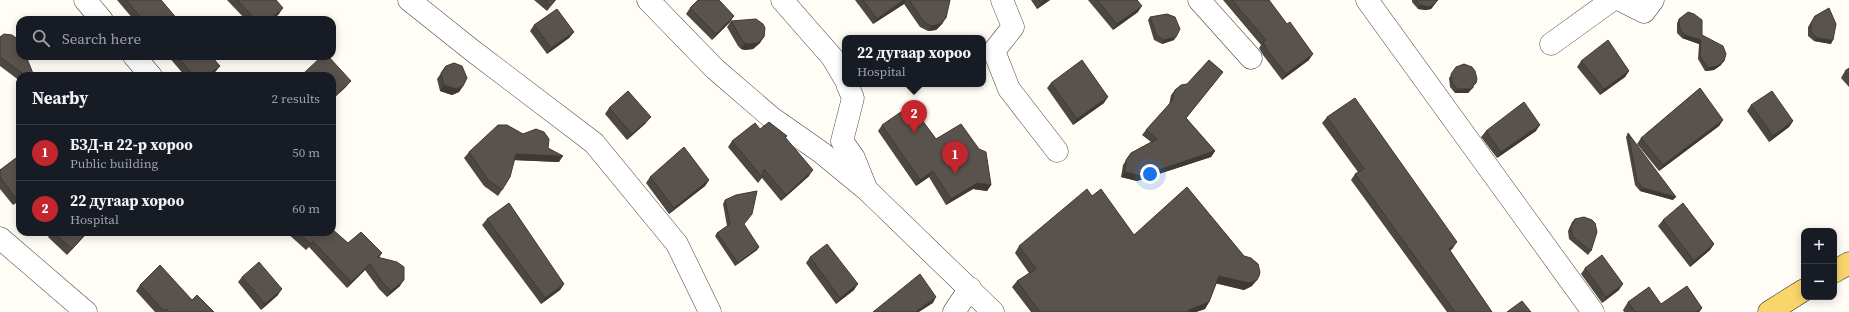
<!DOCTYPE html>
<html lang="en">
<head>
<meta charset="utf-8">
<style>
	:root { --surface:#171b24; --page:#242831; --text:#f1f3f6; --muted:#9ea1a6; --line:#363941; --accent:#c4262e }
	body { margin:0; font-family:"Source Serif 4",serif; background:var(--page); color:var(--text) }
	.controls { position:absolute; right:12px; bottom:12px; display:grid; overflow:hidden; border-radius:8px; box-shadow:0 2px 10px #0003 }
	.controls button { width:36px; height:36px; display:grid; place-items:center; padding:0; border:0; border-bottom:1px solid var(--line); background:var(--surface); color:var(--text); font:20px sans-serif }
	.you { position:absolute; left:1150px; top:174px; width:14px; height:14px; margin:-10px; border:3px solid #fff; border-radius:50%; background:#1a73e8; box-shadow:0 0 0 6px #1a73e833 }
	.badge { display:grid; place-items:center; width:26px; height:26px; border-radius:50%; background:var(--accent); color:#fff; font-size:13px; font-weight:700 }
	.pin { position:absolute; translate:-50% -33px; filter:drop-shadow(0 1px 2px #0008) }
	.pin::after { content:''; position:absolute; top:21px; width:14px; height:12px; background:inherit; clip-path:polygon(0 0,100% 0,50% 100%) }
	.popup { position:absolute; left:842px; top:35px; width:144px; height:52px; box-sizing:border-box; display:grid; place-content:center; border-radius:8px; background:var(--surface); filter:drop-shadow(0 1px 3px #0005); font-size:13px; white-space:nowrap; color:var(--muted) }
	.popup b { font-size:15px; color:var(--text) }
	.popup::after { content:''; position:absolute; left:50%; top:100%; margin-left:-8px; border:8px solid transparent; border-top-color:var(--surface) }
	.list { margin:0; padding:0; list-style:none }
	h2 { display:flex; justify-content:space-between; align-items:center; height:52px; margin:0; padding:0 16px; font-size:17px }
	h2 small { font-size:13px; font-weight:400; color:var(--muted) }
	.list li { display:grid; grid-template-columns:26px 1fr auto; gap:12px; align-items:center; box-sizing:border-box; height:56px; padding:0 16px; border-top:1px solid var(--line) }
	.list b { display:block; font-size:15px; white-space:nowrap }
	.list p { margin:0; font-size:13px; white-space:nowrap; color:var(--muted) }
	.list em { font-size:13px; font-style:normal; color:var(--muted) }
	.icon { flex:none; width:22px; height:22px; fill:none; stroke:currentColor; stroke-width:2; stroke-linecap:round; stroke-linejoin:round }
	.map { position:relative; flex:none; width:1849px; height:312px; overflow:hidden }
	.search { position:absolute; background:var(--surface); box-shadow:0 2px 10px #0003; left:16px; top:16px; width:320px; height:44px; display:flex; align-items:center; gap:10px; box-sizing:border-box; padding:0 14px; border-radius:12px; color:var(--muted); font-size:15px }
	.panel { position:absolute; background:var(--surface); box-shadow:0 2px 10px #0003; left:16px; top:72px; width:320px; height:164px; border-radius:12px }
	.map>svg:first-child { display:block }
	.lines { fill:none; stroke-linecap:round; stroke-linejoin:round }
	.minor-casing { stroke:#444; stroke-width:23 }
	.major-casing { stroke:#222; stroke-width:23 }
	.minor { stroke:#fff; stroke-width:22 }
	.major { stroke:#f9d66b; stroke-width:22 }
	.wall { fill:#4d4742 }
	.shaded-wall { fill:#3f3936 }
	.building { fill:#5a524d; stroke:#3f3936 }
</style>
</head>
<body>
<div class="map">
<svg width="1849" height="312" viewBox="0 0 1849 312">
	<rect width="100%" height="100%" fill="#fffdf5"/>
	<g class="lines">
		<defs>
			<g id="minor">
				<polyline points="85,0 102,20"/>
				<polyline points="409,0 473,51 594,143 677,244 710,312"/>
				<polyline points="648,0 715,69 772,118 822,153 867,190 993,312"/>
				<polyline points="782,0 832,57 845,79"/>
				<polyline points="1002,0 1013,27 994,51 1009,89 1057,151"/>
				<polyline points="1199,0 1251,58"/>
				<polyline points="1367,0 1593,312"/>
				<polyline points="1620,0 1644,12 1653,0"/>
				<polyline points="1551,44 1612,0"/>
				<polyline points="134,56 151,76"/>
				<polyline points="847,84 853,98 842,141 854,158 866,188"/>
				<polyline points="0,238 86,312"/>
				<polyline points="954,312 970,288"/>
			</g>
			<g id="major">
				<polyline points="1834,272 1849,263"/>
				<polyline points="1769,312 1804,290"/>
			</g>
		</defs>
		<!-- minor casing -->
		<use href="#minor" class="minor-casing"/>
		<!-- major casing -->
		<use href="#major" class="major-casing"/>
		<!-- minor -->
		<use href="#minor" class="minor"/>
		<!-- major -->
		<use href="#major" class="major"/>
	</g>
	<!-- wall -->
	<g class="wall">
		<polygon points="117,0 161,0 178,20 134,20"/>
		<polygon points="227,0 276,0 279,14 272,20 246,20"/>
		<polygon points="534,0 556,0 547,11"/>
		<polygon points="855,0 950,0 942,24 936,30 928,31 920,27 904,4 873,24"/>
		<polygon points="1031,0 1050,0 1037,9"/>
		<polygon points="1088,0 1137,0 1138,12 1113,30"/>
		<polygon points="1223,0 1269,0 1309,60 1282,80 1263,55 1259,48 1261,45"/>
		<polygon points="1412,0 1438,0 1431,9 1426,10 1418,9 1412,2"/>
		<polygon points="690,8 730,22 712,40 686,14"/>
		<polygon points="1815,16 1831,44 1814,41 1808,36 1808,27"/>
		<polygon points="1150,17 1174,40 1162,44 1154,40 1148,20"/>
		<polygon points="1679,19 1702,35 1721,65 1714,70 1705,71 1698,59 1699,44 1682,38 1677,33 1677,23"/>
		<polygon points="731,21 760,43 753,49 745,50 741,49 738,46 727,27"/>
		<polygon points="534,25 574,32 569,38 547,54 530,31"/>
		<polygon points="0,37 34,76 20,76 20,81 0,66"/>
		<polygon points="168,56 211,56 220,66 215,72 210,76 185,76"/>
		<polygon points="1581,61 1629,71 1625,77 1600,95 1577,67"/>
		<polygon points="446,66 463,86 459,92 452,95 440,91 437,79"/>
		<polygon points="1849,68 1849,87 1841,78 1845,71"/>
		<polygon points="1454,71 1474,87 1468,93 1455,93 1450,87 1449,78"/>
		<polygon points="1219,77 1186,118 1215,151 1211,157 1137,181 1121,177 1123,165 1131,153 1151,142 1142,135 1146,130 1169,105 1171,95 1175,90 1187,84"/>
		<polygon points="1051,83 1104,103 1073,125 1047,88"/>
		<polygon points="1751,105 1793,121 1789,127 1769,142 1747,111"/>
		<polygon points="609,108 646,123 627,140 605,114"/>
		<polygon points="1327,117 1453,248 1450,251 1492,312 1447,312 1351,180 1355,174 1358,172 1322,123"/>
		<polygon points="1723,120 1719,126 1659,171 1637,144 1641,138"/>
		<polygon points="882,125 936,139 991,185 987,191 973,189 946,205 929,177 916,186 878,131"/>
		<polygon points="760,129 787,136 785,138 809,176 781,201 762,178 758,183 728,147 732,141"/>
		<polygon points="1486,131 1536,131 1497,158 1481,137"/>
		<polygon points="1628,133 1673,200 1640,191 1635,185 1626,137"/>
		<polygon points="523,134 548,148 559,162 514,160 502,190 498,196 484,186 464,158 469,152"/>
		<polygon points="20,155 20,200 13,205 0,189 0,170"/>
		<polygon points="650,177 709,180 705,186 669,214 646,183"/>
		<polygon points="1092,196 1134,235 1252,286 1244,290 1216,283 1209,302 1205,309 1196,312 1031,312 1012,287 1017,281 1029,273 1015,253 1019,246"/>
		<polygon points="725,200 744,225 759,247 757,250 735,266 715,236 717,233 727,226 723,204"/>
		<polygon points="487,219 564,284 560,290 541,304 482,225"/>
		<polygon points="1575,219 1591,251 1588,255 1569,239 1568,231 1572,222"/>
		<polygon points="1663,220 1714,244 1710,250 1690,267 1658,226"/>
		<polygon points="52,232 88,232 67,255 48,237"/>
		<polygon points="286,232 332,232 348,243 382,253 379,258 400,286 387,297 379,289 365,270 347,288 309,247 306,250"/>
		<polygon points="810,257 854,290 836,304 806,263"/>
		<polygon points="1585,268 1619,290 1602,303 1581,274"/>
		<polygon points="242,277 278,295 261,310 238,282"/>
		<polygon points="140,285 192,300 214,312 155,312 136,291"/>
		<polygon points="1628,302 1661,304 1702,308 1699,312 1624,312 1623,310"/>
	</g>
	<!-- shaded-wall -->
	<g class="shaded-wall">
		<polygon points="904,0 906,0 904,4 873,24 877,19"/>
		<polygon points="1045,0 1050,0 1037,9 1041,3"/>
		<polygon points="1438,0 1431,9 1426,10 1418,9 1420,5"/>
		<polygon points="1142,6 1138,12 1113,30 1117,24"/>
		<polygon points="283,8 279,14 272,20 270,20"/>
		<polygon points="734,16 730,22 712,40 716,34"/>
		<polygon points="946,18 942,24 936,30 928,31 931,26"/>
		<polygon points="574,32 569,38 547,54 551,48"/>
		<polygon points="1685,35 1701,40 1699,44 1682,38"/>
		<polygon points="764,37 760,43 753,49 745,50 741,49 745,43"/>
		<polygon points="1176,37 1174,40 1162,44 1164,40"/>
		<polygon points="1817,38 1833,40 1831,44 1814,41"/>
		<polygon points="1313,54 1309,60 1282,80 1286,74"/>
		<polygon points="1724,61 1721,65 1714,70 1705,71 1708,68"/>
		<polygon points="220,66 215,72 210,76 207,76"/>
		<polygon points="1629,71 1625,77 1600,95 1604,89"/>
		<polygon points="351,81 346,87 332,100 332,98"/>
		<polygon points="1476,83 1468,93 1455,93 1458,89"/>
		<polygon points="444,85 463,86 459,92 452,95 440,91"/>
		<polygon points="1108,97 1104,103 1073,125 1077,119"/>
		<polygon points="651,117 646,123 627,140 632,134"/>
		<polygon points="1723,120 1719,126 1659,171 1663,165"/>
		<polygon points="1793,121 1789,127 1769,142 1773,136"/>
		<polygon points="1540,125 1536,131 1497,158 1501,152"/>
		<polygon points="1215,151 1211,157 1137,181 1121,177 1125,172"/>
		<polygon points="516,154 563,156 559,162 512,160"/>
		<polygon points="813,170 809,176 781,201 786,195"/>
		<polygon points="933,171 929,177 916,186 920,180"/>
		<polygon points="709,180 705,186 669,214 674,208"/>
		<polygon points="977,183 991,185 987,191 973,189 946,205 951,199"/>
		<polygon points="1643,188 1676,197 1673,200 1640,191"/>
		<polygon points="20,197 20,200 13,205 17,200"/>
		<polygon points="87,232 88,232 67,255 72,249"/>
		<polygon points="1457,242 1453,248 1445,255 1449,249"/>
		<polygon points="1714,244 1710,250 1690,267 1694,261"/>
		<polygon points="759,247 757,250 735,266 738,263"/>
		<polygon points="370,264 365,270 347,288 351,282"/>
		<polygon points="1219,276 1257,280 1252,286 1244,290 1214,283"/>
		<polygon points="404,280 400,286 387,297 391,291"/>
		<polygon points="564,284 560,290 541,304 545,298"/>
		<polygon points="858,284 854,290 836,304 840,298"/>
		<polygon points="1623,284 1619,290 1602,303 1606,297"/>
		<polygon points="282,289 278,295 261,310 265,304"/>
		<polygon points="936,297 933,303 919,312 915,312"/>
		<polygon points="1209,302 1205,309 1196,312 1188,312 1189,310"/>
		<polygon points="1702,308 1699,312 1696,312"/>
	</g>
	<!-- building -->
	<g class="building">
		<polygon points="126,0 161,0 178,20 143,20"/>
		<polygon points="237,0 276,0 283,8 270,20 256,20"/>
		<polygon points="545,0 555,0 551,5"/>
		<polygon points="698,0 719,0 734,16 716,34 690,8"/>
		<polygon points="863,0 904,0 877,19"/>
		<polygon points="909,0 950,0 946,18 940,24 931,26 924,22"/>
		<polygon points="1039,0 1045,0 1041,3"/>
		<polygon points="1097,0 1137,0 1142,6 1117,24"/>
		<polygon points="1232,0 1269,0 1287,24 1290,22 1313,54 1286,74 1267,50 1263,42 1266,40"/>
		<polygon points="1416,0 1438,0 1433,5 1429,7 1420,5"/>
		<polygon points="1829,8 1836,24 1833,40 1817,38 1811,32 1811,23 1815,16"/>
		<polygon points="557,9 574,32 551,48 534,25"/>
		<polygon points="1688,12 1694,14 1702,20 1702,35 1723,46 1726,54 1724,61 1717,66 1708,68 1700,56 1701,40 1685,35 1680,29 1679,19"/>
		<polygon points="1167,14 1175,17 1180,29 1176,37 1164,40 1157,36 1150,17"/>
		<polygon points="756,19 763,24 765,28 764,37 758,43 749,44 745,43 742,40 731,21"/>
		<polygon points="4,34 12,35 19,40 20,43 20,56 26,56 34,76 26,76 0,57 0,37"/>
		<polygon points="1608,40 1629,71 1604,89 1581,61"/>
		<polygon points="177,56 211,56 220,66 207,76 194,76"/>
		<polygon points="322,56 328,56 351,81 332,98 332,76 305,76 303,74"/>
		<polygon points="1082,60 1108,97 1077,119 1051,83"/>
		<polygon points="1209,60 1223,72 1186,118 1215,151 1141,176 1125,172 1126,160 1131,153 1157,139 1146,130 1172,101 1175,90 1181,85 1187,84"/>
		<polygon points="454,63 462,66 467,78 463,86 456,89 444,85 441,73 446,66"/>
		<polygon points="1464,64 1472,67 1475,71 1477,79 1476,83 1470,89 1458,89 1452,83 1451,74 1456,67"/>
		<polygon points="1849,68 1849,75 1845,71"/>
		<polygon points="1700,88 1723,120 1663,165 1641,138"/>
		<polygon points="628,91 651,117 632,134 609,108"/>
		<polygon points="1772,91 1793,121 1773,136 1751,105"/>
		<polygon points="1355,98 1457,242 1449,249 1492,312 1455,312 1355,174 1364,169 1327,117"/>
		<polygon points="1524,102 1540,125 1501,152 1486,131"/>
		<polygon points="911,105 936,139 961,124 979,149 986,152 991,185 977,183 951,199 933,171 920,180 882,125"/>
		<polygon points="769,122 787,136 785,137 813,170 786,195 764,169 762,177 732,141 755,123 760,129"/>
		<polygon points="498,125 507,125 523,134 536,129 544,132 549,139 548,148 563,156 516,154 510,177 502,190 488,180 469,152"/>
		<polygon points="1628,133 1676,197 1643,188 1637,181"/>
		<polygon points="684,147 709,180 674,208 650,177"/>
		<polygon points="20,155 20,197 17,200 0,177 0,170"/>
		<polygon points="1187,187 1244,256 1251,258 1258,264 1260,272 1259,276 1257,280 1249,283 1219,276 1209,302 1189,310 1188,312 1040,312 1017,281 1036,269 1019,246 1087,189 1092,196 1101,189 1134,235"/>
		<polygon points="757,191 752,214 744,224 759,247 738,263 717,233 730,224 725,200 736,195"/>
		<polygon points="509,203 564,284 545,298 487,219"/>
		<polygon points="1683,203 1714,244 1694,261 1663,220"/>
		<polygon points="1584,217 1592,220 1595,223 1597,232 1591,251 1572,236 1571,227 1575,219"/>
		<polygon points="332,229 348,243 361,232 382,253 377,257 397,262 404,267 404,280 391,291 383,283 370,264 351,282 313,241 311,244 297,232 332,232"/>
		<polygon points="53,232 87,232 72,249"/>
		<polygon points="827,244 858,284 840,298 810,257"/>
		<polygon points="1602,255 1623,284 1606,297 1585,268"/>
		<polygon points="259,262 282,289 265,304 242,277"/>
		<polygon points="160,265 192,300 197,295 214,312 169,312 166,309 164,311 140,285"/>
		<polygon points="920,274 936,297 915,312 873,312"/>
		<polygon points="1687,286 1702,308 1696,312 1635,312 1628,302 1649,287 1661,304"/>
		<polygon points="1522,301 1531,312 1507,312"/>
	</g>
</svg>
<div class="controls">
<button>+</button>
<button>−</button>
</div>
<div class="you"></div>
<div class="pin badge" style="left:955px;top:174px">1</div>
<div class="pin badge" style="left:914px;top:133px">2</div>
<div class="popup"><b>22 дугаар хороо</b>Hospital</div>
<div class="search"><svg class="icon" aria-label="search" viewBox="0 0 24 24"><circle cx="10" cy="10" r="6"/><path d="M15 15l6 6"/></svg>Search here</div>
<section class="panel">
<h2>Nearby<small>2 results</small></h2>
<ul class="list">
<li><span class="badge">1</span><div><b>БЗД-н 22-р хороо</b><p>Public building</p></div><em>50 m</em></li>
<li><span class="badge">2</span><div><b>22 дугаар хороо</b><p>Hospital</p></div><em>60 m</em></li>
</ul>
</section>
</div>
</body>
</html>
